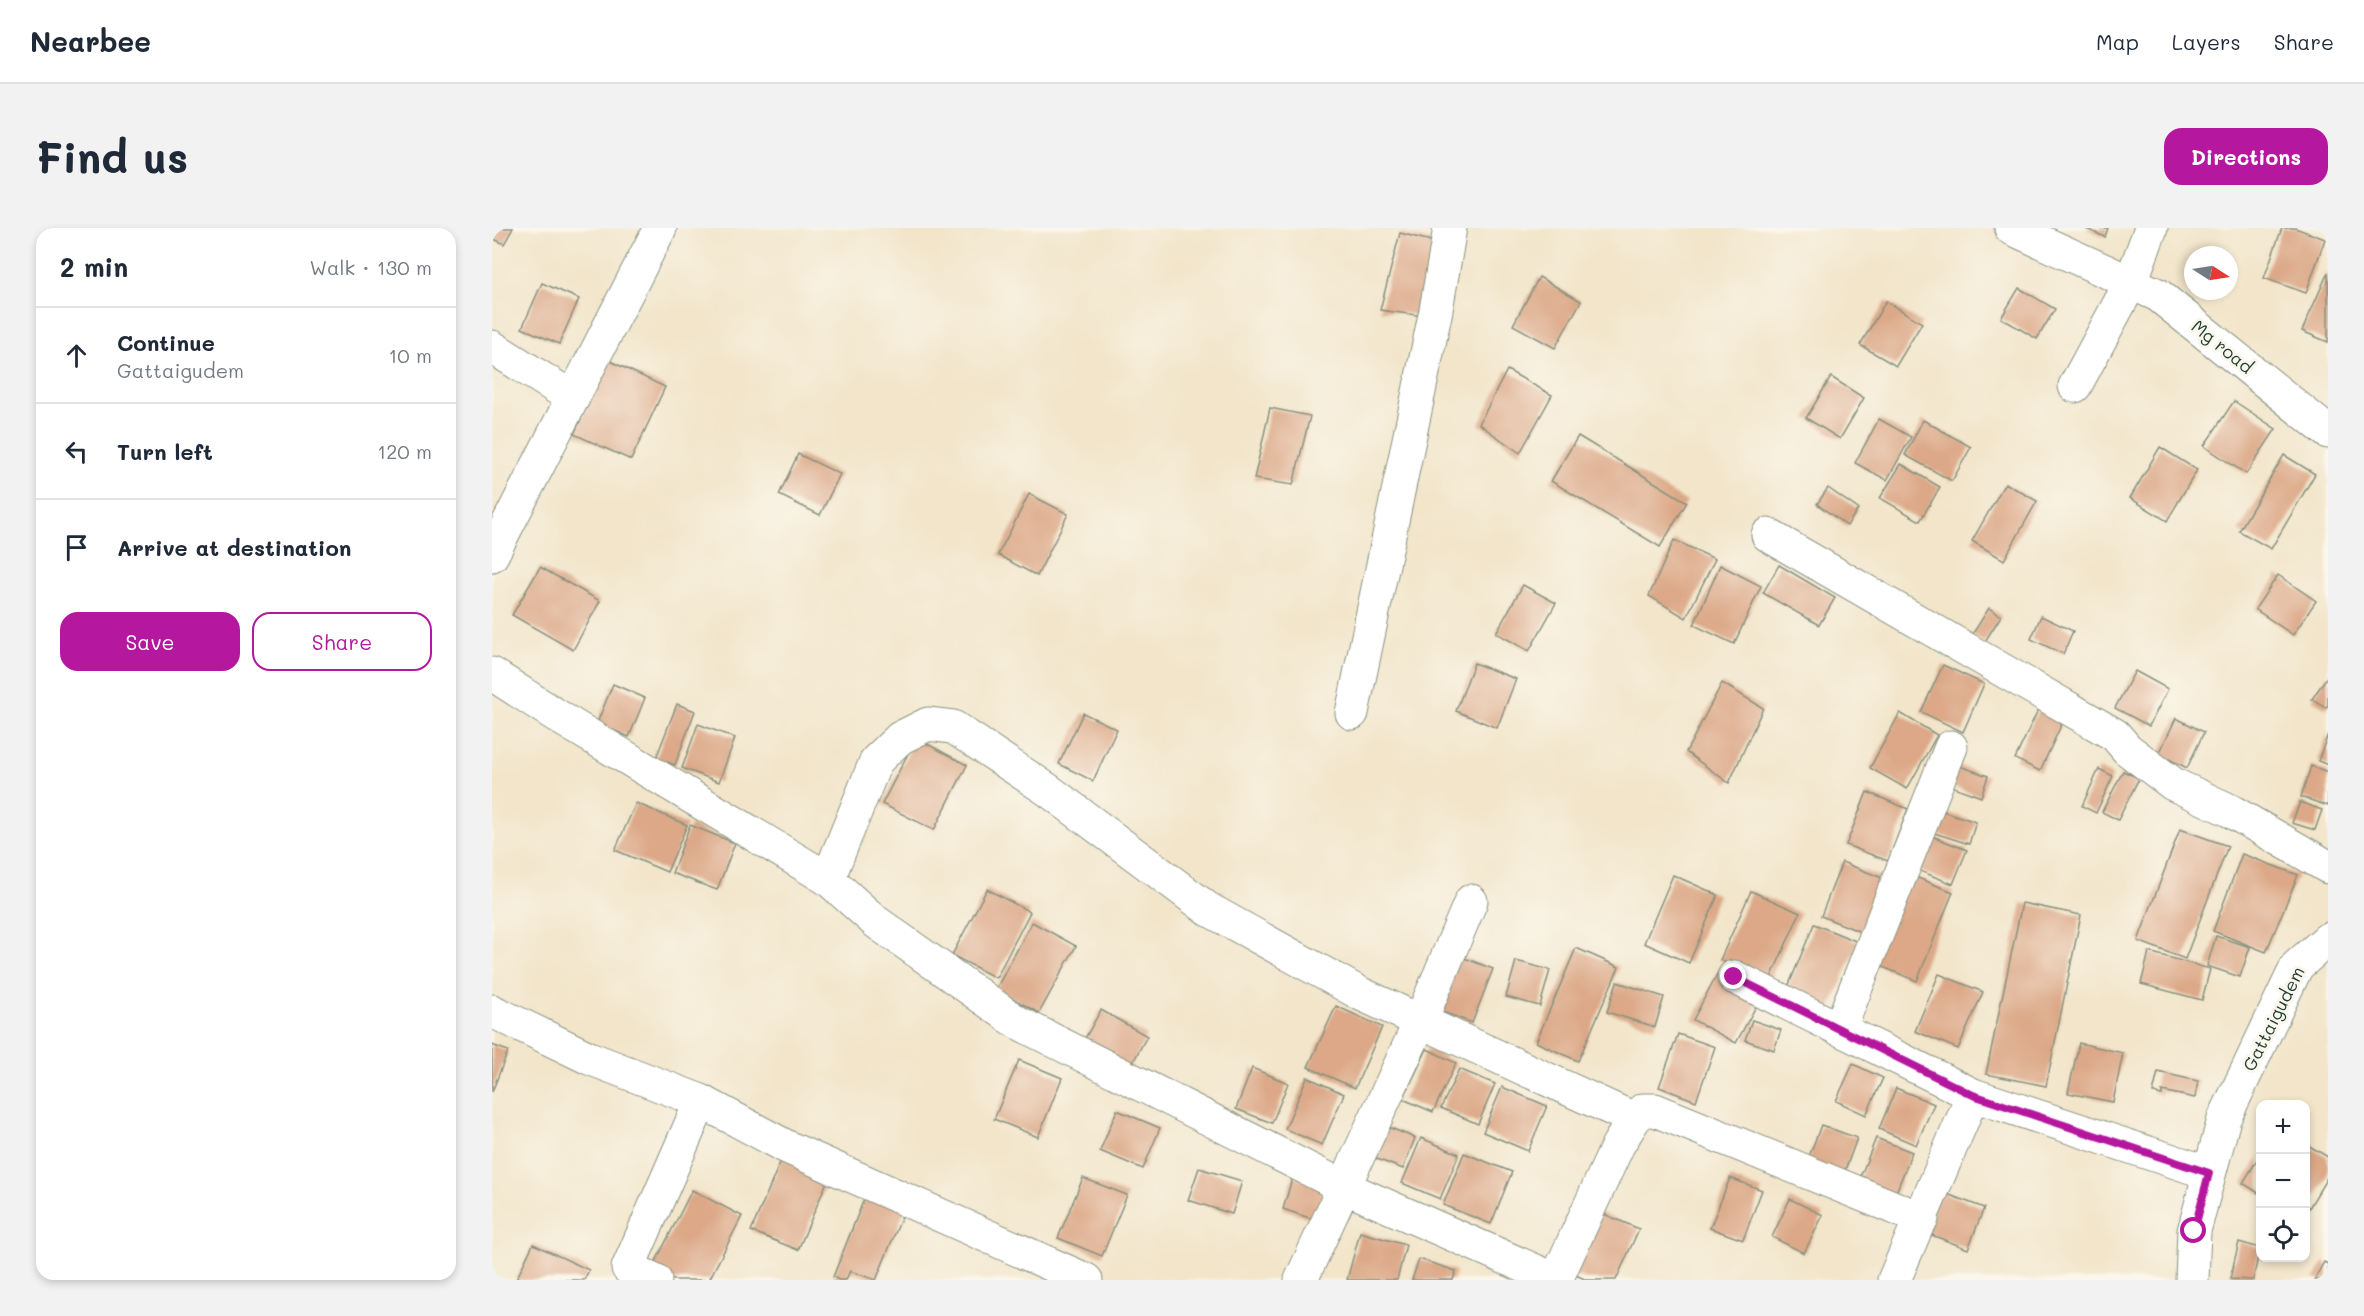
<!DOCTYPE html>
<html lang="en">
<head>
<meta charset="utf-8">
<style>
	:root { --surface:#fff; --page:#f2f2f3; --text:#1f2937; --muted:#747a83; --line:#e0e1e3; --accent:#b5179e }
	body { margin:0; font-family:Mali,sans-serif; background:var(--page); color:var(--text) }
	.controls { position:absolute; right:18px; bottom:18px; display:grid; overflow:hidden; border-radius:12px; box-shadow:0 3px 9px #0003 }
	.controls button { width:54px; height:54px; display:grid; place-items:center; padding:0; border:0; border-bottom:2px solid var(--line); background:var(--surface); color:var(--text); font:30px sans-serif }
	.compass { position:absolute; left:1692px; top:18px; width:54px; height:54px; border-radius:50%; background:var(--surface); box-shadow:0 3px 9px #0003; rotate:102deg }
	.stop { position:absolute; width:18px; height:18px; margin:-14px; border:4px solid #b5179e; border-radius:50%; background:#fff }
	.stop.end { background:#b5179e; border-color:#fff; box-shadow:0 2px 6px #0008 }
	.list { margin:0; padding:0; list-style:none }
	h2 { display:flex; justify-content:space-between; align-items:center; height:78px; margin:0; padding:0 24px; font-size:26px }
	h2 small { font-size:20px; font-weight:400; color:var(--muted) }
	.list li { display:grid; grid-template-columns:39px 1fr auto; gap:18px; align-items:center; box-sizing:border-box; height:96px; padding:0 24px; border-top:2px solid var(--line) }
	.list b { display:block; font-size:22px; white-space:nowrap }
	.list p { margin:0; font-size:20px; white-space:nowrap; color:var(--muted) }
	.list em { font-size:20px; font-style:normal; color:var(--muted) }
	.actions { display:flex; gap:12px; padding:18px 24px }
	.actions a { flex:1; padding:14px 0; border:2px solid var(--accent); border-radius:18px; text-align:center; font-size:21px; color:var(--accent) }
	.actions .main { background:var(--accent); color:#fff }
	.icon { flex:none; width:33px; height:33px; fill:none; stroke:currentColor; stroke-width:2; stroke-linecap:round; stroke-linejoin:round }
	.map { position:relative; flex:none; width:1836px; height:1052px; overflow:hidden; border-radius:18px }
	header { display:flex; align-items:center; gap:36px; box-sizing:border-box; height:84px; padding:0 30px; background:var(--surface); border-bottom:2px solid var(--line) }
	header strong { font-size:28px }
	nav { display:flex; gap:33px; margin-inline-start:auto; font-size:21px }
	.intro { display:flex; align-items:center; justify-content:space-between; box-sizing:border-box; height:144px; padding:0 36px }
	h1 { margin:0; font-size:42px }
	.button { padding:15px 27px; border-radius:18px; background:var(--accent); color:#fff; font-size:21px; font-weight:700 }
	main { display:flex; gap:36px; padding:0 36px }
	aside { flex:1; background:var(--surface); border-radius:18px; box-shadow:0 3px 9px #0003 }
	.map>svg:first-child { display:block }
	.building { fill:#dca887 }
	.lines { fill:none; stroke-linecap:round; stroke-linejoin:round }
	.minor-casing { stroke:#88917f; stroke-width:35 }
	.minor { stroke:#fff; stroke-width:33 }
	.route { stroke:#b5179e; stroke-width:8 }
	.labels { text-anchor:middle; stroke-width:6; stroke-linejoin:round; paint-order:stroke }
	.street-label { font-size:18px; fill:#1f3d34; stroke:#fbf7ec }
</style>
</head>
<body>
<header>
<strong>Nearbee</strong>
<nav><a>Map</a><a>Layers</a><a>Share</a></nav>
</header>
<div class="intro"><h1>Find us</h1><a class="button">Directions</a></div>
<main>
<aside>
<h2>2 min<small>Walk · 130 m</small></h2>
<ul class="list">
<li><svg class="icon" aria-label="ahead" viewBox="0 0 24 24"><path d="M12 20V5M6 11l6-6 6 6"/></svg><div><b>Continue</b><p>Gattaigudem</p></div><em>10 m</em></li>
<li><svg class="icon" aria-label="left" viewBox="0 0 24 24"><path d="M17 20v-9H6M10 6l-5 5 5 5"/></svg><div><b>Turn left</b></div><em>120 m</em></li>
<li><svg class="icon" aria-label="arrive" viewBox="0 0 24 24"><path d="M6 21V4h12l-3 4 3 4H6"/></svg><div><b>Arrive at destination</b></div></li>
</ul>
<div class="actions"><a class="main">Save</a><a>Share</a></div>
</aside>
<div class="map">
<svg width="1836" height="1052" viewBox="0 0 1836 1052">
	<rect width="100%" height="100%" fill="#fbf7ec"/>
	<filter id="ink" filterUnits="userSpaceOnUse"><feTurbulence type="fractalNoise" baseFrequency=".0167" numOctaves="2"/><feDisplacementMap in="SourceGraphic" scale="12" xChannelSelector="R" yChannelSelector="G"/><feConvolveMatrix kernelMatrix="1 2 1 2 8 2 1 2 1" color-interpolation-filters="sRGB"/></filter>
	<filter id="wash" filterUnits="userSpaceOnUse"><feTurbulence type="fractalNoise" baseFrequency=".008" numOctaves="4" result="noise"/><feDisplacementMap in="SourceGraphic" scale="24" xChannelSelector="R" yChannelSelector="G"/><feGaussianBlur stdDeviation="1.35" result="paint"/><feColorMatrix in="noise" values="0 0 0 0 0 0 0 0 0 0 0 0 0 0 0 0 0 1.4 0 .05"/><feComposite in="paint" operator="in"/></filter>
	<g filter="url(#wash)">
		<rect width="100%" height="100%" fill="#f2e5ca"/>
		<g id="blocks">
			<!-- building -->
			<g class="building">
				<polygon points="0,0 21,0 12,16 0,10"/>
				<polygon points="1592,0 1616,0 1613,9"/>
				<polygon points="1790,0 1803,0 1833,11 1814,65 1772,50"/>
				<polygon points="908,5 947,15 931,88 888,82"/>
				<polygon points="1836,44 1836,114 1810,103"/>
				<polygon points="1047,49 1089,73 1063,120 1021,97"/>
				<polygon points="50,55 87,71 67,116 30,100"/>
				<polygon points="1527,60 1563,81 1545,111 1509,90"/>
				<polygon points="1394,73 1430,95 1404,138 1368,117"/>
				<polygon points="116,132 173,159 139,232 82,206"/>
				<polygon points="1015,142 1060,167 1028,225 987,196"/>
				<polygon points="1339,149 1372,170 1348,211 1314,190"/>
				<polygon points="1742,173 1784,201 1754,246 1712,218"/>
				<polygon points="778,180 818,188 801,257 762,251"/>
				<polygon points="1387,191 1419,209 1395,252 1363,235"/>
				<polygon points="1431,192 1479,219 1460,253 1413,227"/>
				<polygon points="1086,208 1195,274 1168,319 1059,253"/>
				<polygon points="1668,219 1705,242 1675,293 1638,270"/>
				<polygon points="306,226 348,246 328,287 287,267"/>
				<polygon points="1792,227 1823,246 1779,321 1747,303"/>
				<polygon points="1409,236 1448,259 1428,293 1388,270"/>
				<polygon points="1513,255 1545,273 1512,332 1480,313"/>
				<polygon points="1336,260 1366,281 1355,298 1325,276"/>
				<polygon points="537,266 576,286 545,348 506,327"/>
				<polygon points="1182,312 1223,331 1194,390 1157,368"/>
				<polygon points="1228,337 1269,358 1242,416 1202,397"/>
				<polygon points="1287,337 1343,370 1327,397 1271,365"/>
				<polygon points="48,339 108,373 81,422 20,387"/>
				<polygon points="1786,347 1824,373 1801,407 1763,381"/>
				<polygon points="1031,357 1064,375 1037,423 1004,405"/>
				<polygon points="1497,380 1509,388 1492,415 1480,407"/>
				<polygon points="1549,388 1581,403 1571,426 1539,411"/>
				<polygon points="982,435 1024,451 1005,500 964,483"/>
				<polygon points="1451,437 1492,456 1471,504 1429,484"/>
				<polygon points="1643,443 1676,461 1657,498 1623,480"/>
				<polygon points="1836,447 1836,477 1834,480 1820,471"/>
				<polygon points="1230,455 1271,480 1237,555 1194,524"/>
				<polygon points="121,456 153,470 137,509 105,495"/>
				<polygon points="185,476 203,483 183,537 164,530"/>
				<polygon points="1546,482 1571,493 1548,543 1523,531"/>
				<polygon points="591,485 625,501 601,553 567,536"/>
				<polygon points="1408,485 1445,507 1415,561 1378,540"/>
				<polygon points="1684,490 1712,504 1695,540 1667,526"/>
				<polygon points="206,496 243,510 227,554 190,540"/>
				<polygon points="1836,506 1836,537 1826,533"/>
				<polygon points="424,510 475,537 442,602 390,576"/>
				<polygon points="1462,536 1496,548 1489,569 1454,556"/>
				<polygon points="1819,538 1836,544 1836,578 1809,569"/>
				<polygon points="1607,541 1621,548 1604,585 1590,578"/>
				<polygon points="1631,543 1647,550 1626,592 1610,584"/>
				<polygon points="1375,564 1416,581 1396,633 1354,617"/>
				<polygon points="1808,574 1830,582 1823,602 1800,595"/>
				<polygon points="144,575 195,597 175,644 123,622"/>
				<polygon points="1444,581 1484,594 1477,616 1436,603"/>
				<polygon points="198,597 243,615 225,662 180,645"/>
				<polygon points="1688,601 1736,618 1693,731 1646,713"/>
				<polygon points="1432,605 1475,622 1461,656 1418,639"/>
				<polygon points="1750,626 1806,647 1774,724 1721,703"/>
				<polygon points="1350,634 1390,650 1369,704 1329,688"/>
				<polygon points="1416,646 1461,664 1425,753 1381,735"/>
				<polygon points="1181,647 1226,667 1197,735 1152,715"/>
				<polygon points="495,661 538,684 504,750 460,727"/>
				<polygon points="1259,663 1308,685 1277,754 1228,732"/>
				<polygon points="1530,675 1589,687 1554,858 1494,846"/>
				<polygon points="540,694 584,718 547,785 504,761"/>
				<polygon points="1322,696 1366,714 1337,784 1293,766"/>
				<polygon points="1724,708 1758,719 1748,749 1715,738"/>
				<polygon points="1084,720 1127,739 1086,833 1044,814"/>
				<polygon points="1657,724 1718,741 1710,772 1649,756"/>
				<polygon points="962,726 1001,741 980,795 941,780"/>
				<polygon points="1024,733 1058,742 1048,778 1014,769"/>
				<polygon points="1225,746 1269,769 1244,815 1201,792"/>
				<polygon points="1447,746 1491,764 1466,821 1423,803"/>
				<polygon points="1125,754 1172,769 1163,799 1115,784"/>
				<polygon points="844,778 890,799 863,860 816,839"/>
				<polygon points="609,782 655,808 634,847 587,821"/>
				<polygon points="1260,792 1289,802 1282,822 1253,812"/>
				<polygon points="1186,806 1223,819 1204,873 1167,859"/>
				<polygon points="1587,815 1631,825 1621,874 1576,865"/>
				<polygon points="0,817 16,823 0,864"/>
				<polygon points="935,821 964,835 941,884 911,871"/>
				<polygon points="527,832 570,850 546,909 502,891"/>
				<polygon points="1361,836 1391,850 1374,887 1344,873"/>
				<polygon points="760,840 796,855 780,895 744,881"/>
				<polygon points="967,841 1003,856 986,896 949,880"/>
				<polygon points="1666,844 1706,853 1703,870 1670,863 1670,867 1661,865"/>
				<polygon points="815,849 852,866 830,917 793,901"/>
				<polygon points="1010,859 1055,878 1036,923 991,904"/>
				<polygon points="1404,860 1442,876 1424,917 1387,901"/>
				<polygon points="625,882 668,900 651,941 608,923"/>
				<polygon points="889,896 923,910 911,941 877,928"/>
				<polygon points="1329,897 1365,910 1351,948 1315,934"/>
				<polygon points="929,910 967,926 948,971 910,955"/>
				<polygon points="1384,910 1420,924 1399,977 1363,962"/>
				<polygon points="1814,916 1836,929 1836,948 1814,985"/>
				<polygon points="972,925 1020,944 999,996 951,977"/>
				<polygon points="1768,927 1768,966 1751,955"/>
				<polygon points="290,930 337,949 306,1022 259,1003"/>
				<polygon points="707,940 750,953 740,986 696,972"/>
				<polygon points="801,948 837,960 826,993 791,981"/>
				<polygon points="591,950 635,967 610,1028 566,1010"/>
				<polygon points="1238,950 1270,962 1251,1012 1218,1000"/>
				<polygon points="200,962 250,988 217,1052 182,1052 160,1041"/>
				<polygon points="1447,963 1492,980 1476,1021 1432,1004"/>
				<polygon points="374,966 413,981 384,1052 358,1043 354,1052 347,1052 341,1049"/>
				<polygon points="1298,971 1331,987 1312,1025 1280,1009"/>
				<polygon points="1105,983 1147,1001 1124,1052 1095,1052 1079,1045"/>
				<polygon points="868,1004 914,1017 905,1052 855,1052"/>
				<polygon points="1747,1014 1768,1020 1761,1052 1738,1051"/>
				<polygon points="41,1016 97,1042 92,1052 24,1052"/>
				<polygon points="927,1031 964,1043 961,1052 920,1052"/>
				<polygon points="1832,1034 1836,1036 1836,1052 1822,1052"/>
			</g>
		</g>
	</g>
	<g filter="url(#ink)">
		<use href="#blocks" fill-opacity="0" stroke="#88917f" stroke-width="1.5"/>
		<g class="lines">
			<defs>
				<g id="minor">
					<polyline points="1519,0 1666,67 1836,204"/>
					<polyline points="0,119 81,170"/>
					<polyline points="1583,158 1639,54 1659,0"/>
					<polyline points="1276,307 1623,507 1635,521 1681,556 1737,582 1836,639"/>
					<polyline points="0,327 168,0"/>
					<polyline points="0,446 70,491 336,651 384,694 525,794 852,959 1064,1052"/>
					<polyline points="860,485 944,82 958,0"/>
					<polyline points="336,651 384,533 408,510 436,496 461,499 556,562 716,681 869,766 1142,891"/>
					<polyline points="1242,749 1481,867 1717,945"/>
					<polyline points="0,783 97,830 209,873 295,919 594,1052"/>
					<polyline points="1348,800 1459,519"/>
					<polyline points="163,1052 136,1040 209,873"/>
					<polyline points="809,1052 928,794 979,673"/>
					<polyline points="1064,1052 1126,917 1142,891 1151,882 1163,882 1430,991"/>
					<polyline points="1402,1052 1481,867"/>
					<polyline points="1700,1052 1702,1003 1732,891 1805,738 1836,711"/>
				</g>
			</defs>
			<!-- minor casing -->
			<use href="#minor" class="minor-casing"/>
			<!-- minor -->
			<use href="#minor" class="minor"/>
		</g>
	</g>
	<g class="lines" filter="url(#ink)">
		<!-- route -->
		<polyline class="route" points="1242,749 1481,867 1717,945 1702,1003"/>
	</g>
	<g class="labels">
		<!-- street labels -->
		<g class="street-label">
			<text transform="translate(1730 119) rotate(39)" y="6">Mg road</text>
			<text transform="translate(1782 791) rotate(-63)" y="6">Gattaigudem</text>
		</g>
	</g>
</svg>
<div class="controls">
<button>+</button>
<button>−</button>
<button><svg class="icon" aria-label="locate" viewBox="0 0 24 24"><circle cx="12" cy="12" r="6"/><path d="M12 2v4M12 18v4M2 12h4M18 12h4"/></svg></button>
</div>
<svg class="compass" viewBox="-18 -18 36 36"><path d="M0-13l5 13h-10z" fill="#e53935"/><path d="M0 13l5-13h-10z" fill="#747a83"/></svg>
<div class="stop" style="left:1702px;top:1003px"></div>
<div class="stop end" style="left:1242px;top:749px"></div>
</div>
</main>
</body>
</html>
